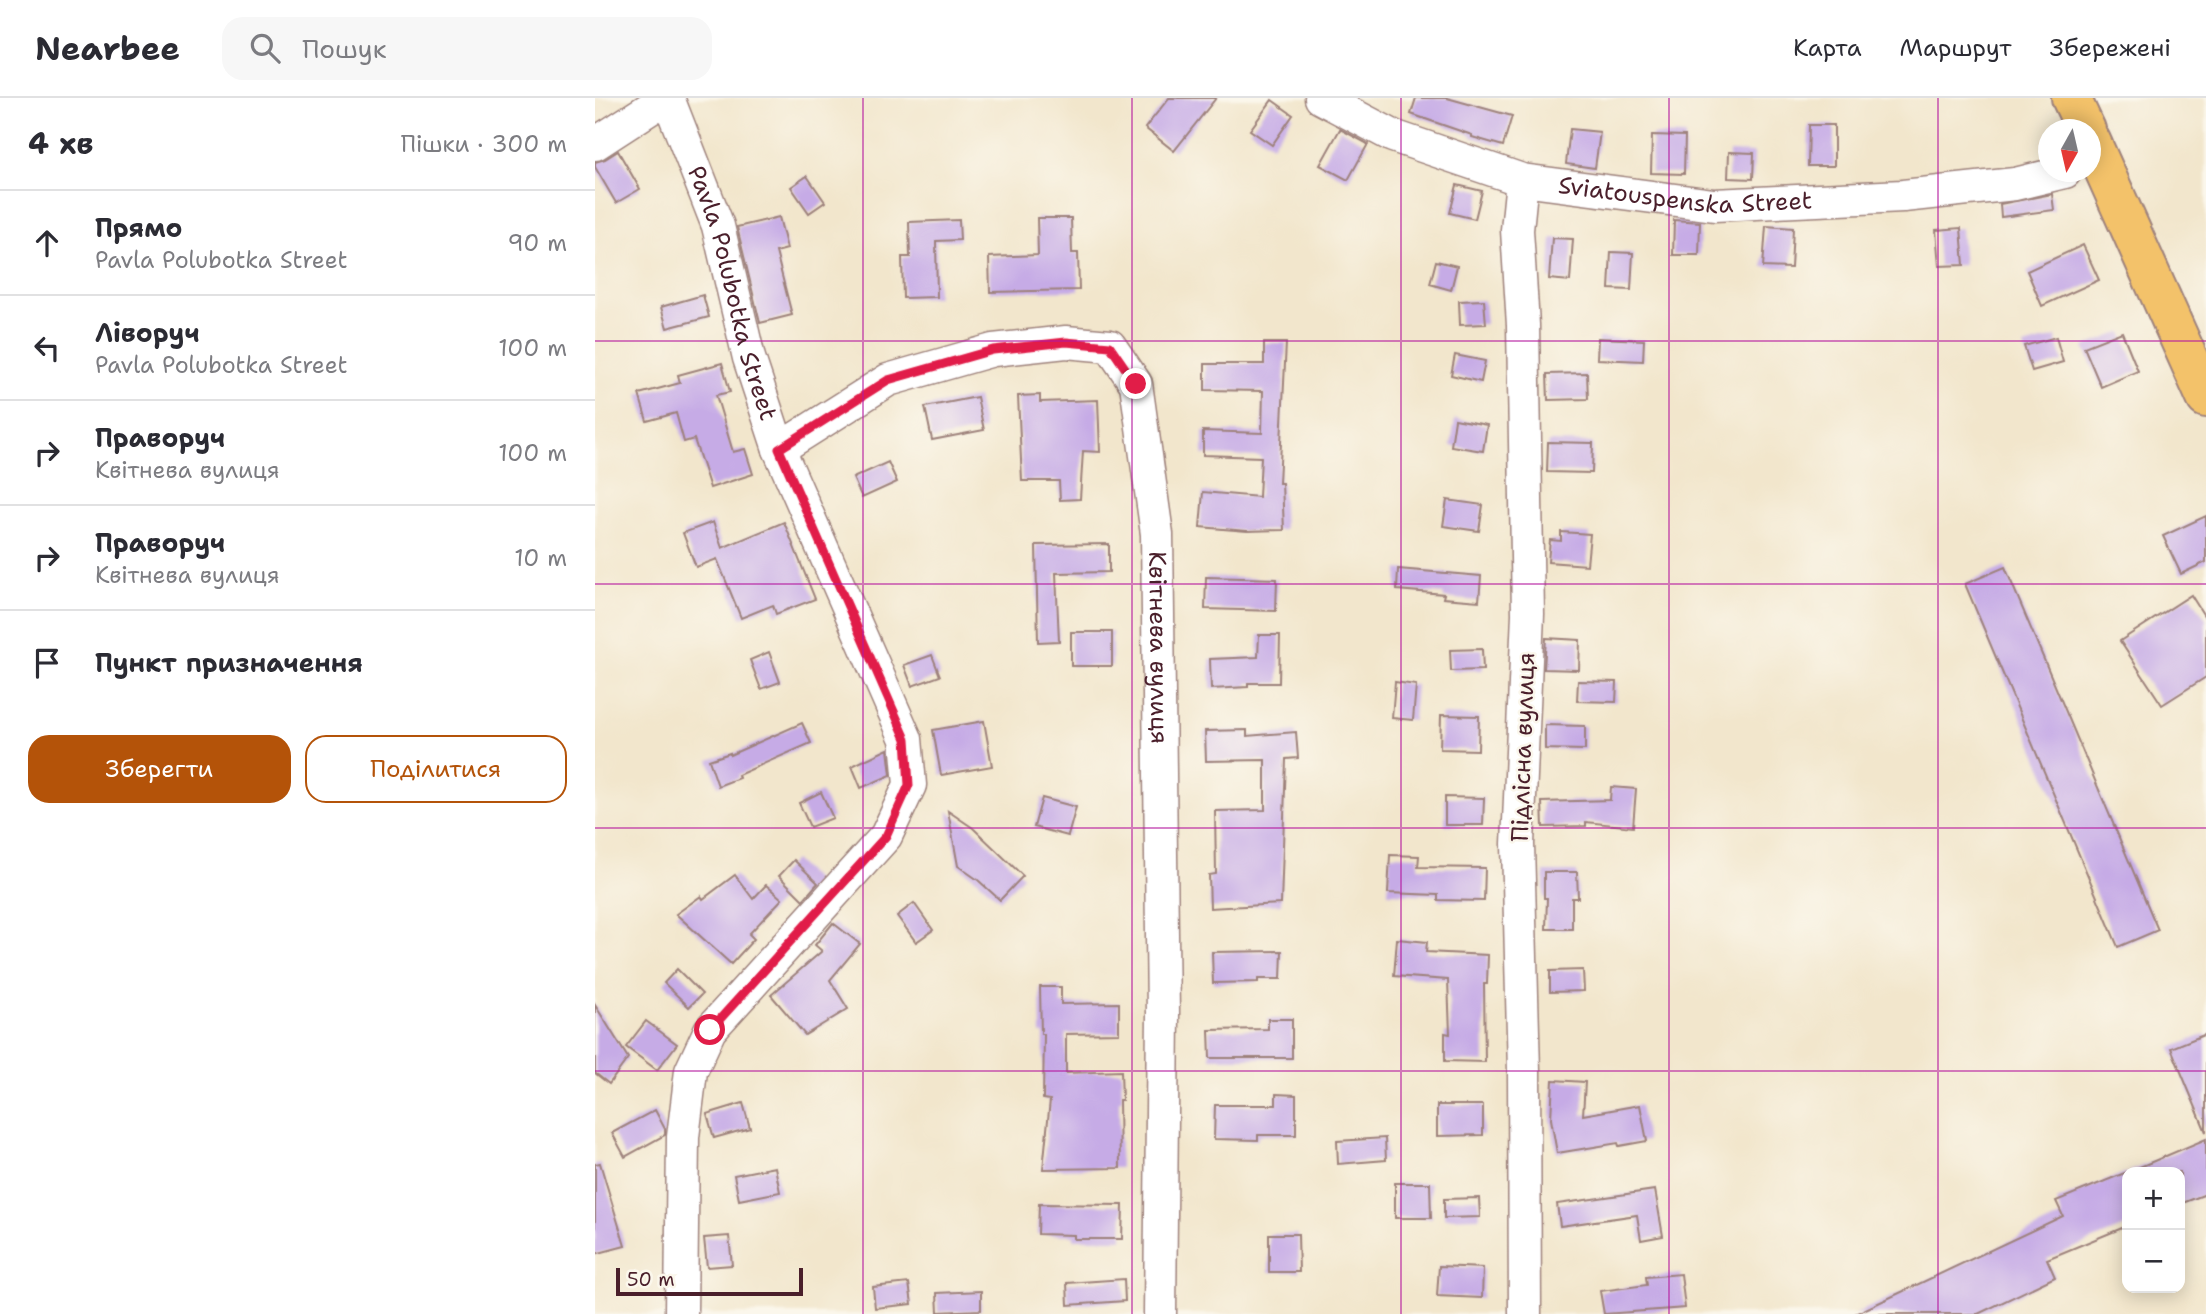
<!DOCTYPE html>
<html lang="uk">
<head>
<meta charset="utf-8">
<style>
	:root { --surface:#fff; --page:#f7f7f7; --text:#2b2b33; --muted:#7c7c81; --line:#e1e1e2; --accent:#b45309 }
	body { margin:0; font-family:"Shantell Sans",sans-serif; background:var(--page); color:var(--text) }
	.controls { position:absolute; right:21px; bottom:21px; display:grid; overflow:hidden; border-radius:14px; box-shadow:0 4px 18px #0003 }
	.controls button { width:63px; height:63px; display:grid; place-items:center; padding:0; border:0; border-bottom:2px solid var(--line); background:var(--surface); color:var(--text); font:35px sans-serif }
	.compass { position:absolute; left:1443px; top:21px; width:63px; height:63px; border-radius:50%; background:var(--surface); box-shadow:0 4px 18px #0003; rotate:188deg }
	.scale { position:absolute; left:21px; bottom:18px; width:187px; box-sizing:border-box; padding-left:7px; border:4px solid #4a1f2b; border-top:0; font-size:19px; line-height:24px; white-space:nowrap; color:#4a1f2b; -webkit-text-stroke:5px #fbf7ec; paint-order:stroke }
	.stop { position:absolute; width:21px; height:21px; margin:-16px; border:5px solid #e11d48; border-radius:50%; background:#fff }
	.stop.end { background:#e11d48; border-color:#fff; box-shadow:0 2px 7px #0008 }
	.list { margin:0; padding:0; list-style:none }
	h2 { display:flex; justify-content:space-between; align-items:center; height:91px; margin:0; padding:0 28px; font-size:30px }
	h2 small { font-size:23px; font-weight:400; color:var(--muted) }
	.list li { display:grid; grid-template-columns:46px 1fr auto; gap:21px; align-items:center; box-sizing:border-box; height:105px; padding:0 28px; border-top:2px solid var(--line) }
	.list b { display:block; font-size:26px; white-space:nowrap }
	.list p { margin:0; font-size:23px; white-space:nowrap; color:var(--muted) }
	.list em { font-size:23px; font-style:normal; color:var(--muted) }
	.actions { display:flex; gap:14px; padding:21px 28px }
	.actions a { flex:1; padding:16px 0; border:2px solid var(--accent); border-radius:21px; text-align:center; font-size:24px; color:var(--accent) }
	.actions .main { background:var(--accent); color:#fff }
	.icon { flex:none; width:38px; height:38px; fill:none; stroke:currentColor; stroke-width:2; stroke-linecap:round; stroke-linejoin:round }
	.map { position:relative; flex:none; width:1611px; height:1216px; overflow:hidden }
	header { display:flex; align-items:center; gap:42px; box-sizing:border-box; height:98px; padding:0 35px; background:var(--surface); border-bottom:2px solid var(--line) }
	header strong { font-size:33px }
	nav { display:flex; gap:38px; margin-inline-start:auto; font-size:24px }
	.search { width:490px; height:63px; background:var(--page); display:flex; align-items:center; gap:18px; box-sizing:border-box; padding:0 24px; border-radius:21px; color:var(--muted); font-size:26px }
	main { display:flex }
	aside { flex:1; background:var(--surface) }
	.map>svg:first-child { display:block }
	.building { fill:#c6abe6 }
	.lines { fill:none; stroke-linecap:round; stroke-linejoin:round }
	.minor-casing { stroke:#9e827c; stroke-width:35 }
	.major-casing { stroke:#9e827c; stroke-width:42 }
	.minor { stroke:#fff; stroke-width:32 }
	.major { stroke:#f3c26a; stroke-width:38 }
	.route { stroke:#e11d48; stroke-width:9 }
	.grid { fill:none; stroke:#b5179e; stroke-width:2; stroke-opacity:0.55 }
	.labels { text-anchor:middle; stroke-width:5; stroke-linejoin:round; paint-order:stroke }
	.street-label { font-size:24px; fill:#4a1f2b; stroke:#fbf7ec }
</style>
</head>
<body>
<header>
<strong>Nearbee</strong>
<div class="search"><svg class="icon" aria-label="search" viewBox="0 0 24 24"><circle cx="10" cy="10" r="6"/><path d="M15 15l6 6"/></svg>Пошук</div>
<nav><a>Карта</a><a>Маршрут</a><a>Збережені</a></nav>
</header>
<main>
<aside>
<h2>4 хв<small>Пішки · 300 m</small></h2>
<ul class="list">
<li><svg class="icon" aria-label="ahead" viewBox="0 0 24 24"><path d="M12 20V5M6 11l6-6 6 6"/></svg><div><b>Прямо</b><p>Pavla Polubotka Street</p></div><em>90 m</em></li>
<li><svg class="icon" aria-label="left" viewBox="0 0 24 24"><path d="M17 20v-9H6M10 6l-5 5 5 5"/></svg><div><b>Ліворуч</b><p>Pavla Polubotka Street</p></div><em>100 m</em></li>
<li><svg class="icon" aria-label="right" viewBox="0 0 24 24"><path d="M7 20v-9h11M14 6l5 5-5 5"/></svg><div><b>Праворуч</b><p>Квітнева вулиця</p></div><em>100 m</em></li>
<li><svg class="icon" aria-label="right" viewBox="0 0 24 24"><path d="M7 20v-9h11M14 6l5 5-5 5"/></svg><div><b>Праворуч</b><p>Квітнева вулиця</p></div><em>10 m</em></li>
<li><svg class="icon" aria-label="arrive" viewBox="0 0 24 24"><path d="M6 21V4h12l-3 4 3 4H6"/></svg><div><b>Пункт призначення</b></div></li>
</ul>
<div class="actions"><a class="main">Зберегти</a><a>Поділитися</a></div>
</aside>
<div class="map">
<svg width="1611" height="1216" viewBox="0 0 1611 1216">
	<rect width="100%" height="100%" fill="#fbf7ec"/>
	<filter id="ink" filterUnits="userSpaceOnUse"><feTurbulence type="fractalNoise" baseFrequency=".0143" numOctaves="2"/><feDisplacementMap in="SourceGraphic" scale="14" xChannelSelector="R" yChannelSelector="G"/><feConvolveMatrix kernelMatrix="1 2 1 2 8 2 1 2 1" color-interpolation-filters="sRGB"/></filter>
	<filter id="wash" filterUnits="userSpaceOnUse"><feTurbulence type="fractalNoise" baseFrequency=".00686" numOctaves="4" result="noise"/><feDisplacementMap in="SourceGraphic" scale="28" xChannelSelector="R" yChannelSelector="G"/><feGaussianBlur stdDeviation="1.57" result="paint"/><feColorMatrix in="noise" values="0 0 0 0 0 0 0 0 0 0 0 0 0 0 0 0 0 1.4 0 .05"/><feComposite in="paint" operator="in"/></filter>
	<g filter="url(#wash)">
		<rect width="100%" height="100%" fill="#f2e6cc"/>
		<g id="blocks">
			<!-- building -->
			<g class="building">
				<polygon points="574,0 621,0 579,53 550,30"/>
				<polygon points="821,0 852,0 917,18 908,48 877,39 877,37 816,16"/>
				<polygon points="677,2 698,17 677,47 655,32"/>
				<polygon points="1214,27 1239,27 1239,68 1213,68"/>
				<polygon points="745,31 773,46 753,82 725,67"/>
				<polygon points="975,31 1005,34 1000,70 971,66"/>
				<polygon points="1057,37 1090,38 1089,76 1056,75"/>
				<polygon points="23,53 45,91 21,105 0,69 0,64 10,61"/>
				<polygon points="1134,54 1159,55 1158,81 1133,80"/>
				<polygon points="212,78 230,104 214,115 196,89"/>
				<polygon points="862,87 887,93 880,121 855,115"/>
				<polygon points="1457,96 1459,112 1406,119 1405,106"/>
				<polygon points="184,119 192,151 181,154 197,217 165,225 142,129"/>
				<polygon points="442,120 476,120 477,155 483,155 484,192 395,194 394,159 443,157"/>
				<polygon points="364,122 365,142 341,143 342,199 308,200 307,159 315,159 314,124"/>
				<polygon points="1079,122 1105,124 1104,157 1078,157"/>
				<polygon points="1171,128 1198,130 1196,170 1168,169"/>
				<polygon points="1366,130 1369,167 1344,168 1341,132"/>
				<polygon points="957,140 978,141 975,183 954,181"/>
				<polygon points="1488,147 1504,182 1447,208 1432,173"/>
				<polygon points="1016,154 1038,155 1036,192 1014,191"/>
				<polygon points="841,163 862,168 856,192 835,186"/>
				<polygon points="108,197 114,219 72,230 66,209"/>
				<polygon points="889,202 891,226 865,227 864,203"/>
				<polygon points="1527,234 1543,273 1506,289 1489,249"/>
				<polygon points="1461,239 1468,264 1437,273 1429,248"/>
				<polygon points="1003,240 1049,242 1048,263 1002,261"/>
				<polygon points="669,245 691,245 684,385 687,385 689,432 652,433 605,429 608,394 664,399 666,359 608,357 608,333 667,335 668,293 610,292 610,266 669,266"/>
				<polygon points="860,257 890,263 886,284 856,277"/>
				<polygon points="127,265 135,294 121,297 138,354 150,351 158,376 115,390 99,341 89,344 81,315 52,323 44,296 85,285 83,277"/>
				<polygon points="992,275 993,301 953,302 952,276"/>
				<polygon points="445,297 445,304 503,302 505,354 488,353 485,401 465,402 464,383 427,383 423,298"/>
				<polygon points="382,299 389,332 337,342 330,309"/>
				<polygon points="860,321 892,327 888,353 856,348"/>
				<polygon points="953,344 998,345 997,375 952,374"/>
				<polygon points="293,364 302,384 267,400 258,380"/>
				<polygon points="852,402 888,407 884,433 848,428"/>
				<polygon points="1611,418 1611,464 1586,476 1568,438"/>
				<polygon points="118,424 127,450 189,424 220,501 181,516 178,507 146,520 122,461 101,469 88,435"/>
				<polygon points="966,434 995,436 992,467 953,464 955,442 966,443"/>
				<polygon points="514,446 514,474 461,475 464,543 443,544 441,447"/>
				<polygon points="1410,469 1563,832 1523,849 1370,486"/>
				<polygon points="803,471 886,478 884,503 848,500 849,496 802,492"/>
				<polygon points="611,479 682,481 681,513 610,511"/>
				<polygon points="1596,497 1611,521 1611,579 1567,607 1525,543"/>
				<rect x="476" y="534" width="41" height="34"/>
				<polygon points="664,537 685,537 684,585 653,585 653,589 616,591 615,561 663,559"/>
				<polygon points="951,540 985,542 984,572 949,571"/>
				<polygon points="887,551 888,572 856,573 855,552"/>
				<polygon points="174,554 185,584 166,591 155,562"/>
				<polygon points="337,557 345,578 317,588 309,567"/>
				<polygon points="983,583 1022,584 1021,604 982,603"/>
				<polygon points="800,584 821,587 818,622 797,620"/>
				<polygon points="846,617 884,618 883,652 845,651"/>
				<polygon points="389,623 397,668 346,677 338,632"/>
				<polygon points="207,625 216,645 143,677 144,680 123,688 114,662 135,655 135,657"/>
				<polygon points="950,627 990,628 990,652 950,651"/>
				<polygon points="652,632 652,638 701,634 703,660 691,661 686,806 615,810 614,777 621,776 620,713 670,712 670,662 611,663 610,633"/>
				<polygon points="293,651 296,677 266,690 257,668"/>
				<polygon points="1016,689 1041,691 1038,729 991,724 991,728 948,729 947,704 1015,702"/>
				<polygon points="226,694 238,720 215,729 204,705"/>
				<polygon points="850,699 889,700 888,727 850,727"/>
				<polygon points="447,700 481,709 473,738 439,729"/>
				<polygon points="353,713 378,730 428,778 405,802 383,782 363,768"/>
				<polygon points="795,757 824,758 823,769 890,770 889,803 843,802 843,797 793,795"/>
				<polygon points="199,762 223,785 208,802 184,778"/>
				<polygon points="949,774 982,774 983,800 977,800 977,831 951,831 952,800 949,800"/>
				<polygon points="140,777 158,801 171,787 187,801 154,836 159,841 136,866 81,816 106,798 108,801"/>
				<polygon points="319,805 338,832 321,844 302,818"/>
				<polygon points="238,825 265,846 235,882 253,911 210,937 176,897 227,853 220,847"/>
				<polygon points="802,841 832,844 831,854 893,857 892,886 889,886 890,964 850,963 850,935 855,936 853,882 799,878"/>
				<polygon points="687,853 686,881 663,881 663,884 618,885 617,854"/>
				<polygon points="82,871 107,896 94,909 69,885"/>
				<polygon points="988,872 989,893 955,894 955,873"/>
				<polygon points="445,889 466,889 466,906 524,905 524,935 471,936 471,975 526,973 527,1002 524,1002 525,1070 448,1071 455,1002 448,1001 449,936 446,936"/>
				<polygon points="0,907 33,960 14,986 0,975"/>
				<polygon points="673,921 697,921 697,960 615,960 614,932 673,931"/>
				<polygon points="51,923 82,946 62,972 31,949"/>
				<polygon points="1611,936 1611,1034 1576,950"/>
				<polygon points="958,982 990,984 988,1017 1045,1007 1052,1043 1024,1048 1023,1045 962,1055 956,1021"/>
				<polygon points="681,996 701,997 701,1037 663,1037 663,1042 619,1041 620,1007 681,1007"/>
				<polygon points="148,1005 155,1030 119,1040 112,1016"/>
				<polygon points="842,1007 888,1007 888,1037 842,1038"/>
				<polygon points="60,1012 70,1031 70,1037 30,1059 17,1035"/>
				<polygon points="790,1040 791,1062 743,1066 742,1043"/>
				<polygon points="1611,1041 1611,1096 1585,1106 1585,1074 1533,1074"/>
				<polygon points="5,1065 30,1148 0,1156 0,1066"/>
				<polygon points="180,1069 185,1094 144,1102 139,1077"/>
				<polygon points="1532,1074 1532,1128 1452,1161 1460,1179 1383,1216 1260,1216 1468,1118 1461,1103"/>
				<polygon points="800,1085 835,1085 836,1120 800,1120"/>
				<polygon points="1060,1092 1068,1138 1046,1142 1042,1117 965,1128 962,1106"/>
				<polygon points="884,1100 885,1119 849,1120 849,1101"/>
				<polygon points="444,1106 528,1107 527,1141 479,1141 479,1137 443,1136"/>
				<polygon points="674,1136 703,1136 704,1174 674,1174"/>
				<polygon points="134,1138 137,1167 112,1169 109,1140"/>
				<polygon points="844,1168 888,1170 887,1200 842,1198"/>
				<polygon points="1086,1176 1090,1210 1009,1216 1005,1193 1052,1187 1051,1179"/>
				<polygon points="529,1181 530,1203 473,1207 472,1185"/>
				<polygon points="314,1185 317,1206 280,1210 278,1189"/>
				<polygon points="386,1193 386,1212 343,1214 342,1195"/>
			</g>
		</g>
	</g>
	<g filter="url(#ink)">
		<use href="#blocks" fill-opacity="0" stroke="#9e827c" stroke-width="2"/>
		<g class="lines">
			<defs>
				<g id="minor">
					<path id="s1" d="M73,0l50,128 31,132 30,91 127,290 4,46 -24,51 -176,194 -19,41 -8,66 -2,177"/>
					<path id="s2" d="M726,0l72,38 129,44 192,25 189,-9 112,-12 50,-12"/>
					<polyline points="0,46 71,0"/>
					<polyline points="927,82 922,132 928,227 933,516 923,746 929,973 930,1216"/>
					<path id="s3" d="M184,351l109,-69 105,-30 73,-8 44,4 26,38 21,150 6,480 -3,300"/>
				</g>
				<g id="major">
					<polyline points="1476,0 1491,32"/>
					<polyline points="1496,43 1611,300"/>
				</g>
			</defs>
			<!-- minor casing -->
			<use href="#minor" class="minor-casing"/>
			<!-- major casing -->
			<use href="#major" class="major-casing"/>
			<!-- minor -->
			<use href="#minor" class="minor"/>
			<!-- major -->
			<use href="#major" class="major"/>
		</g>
	</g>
	<g class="lines" filter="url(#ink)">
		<!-- route -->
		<polyline class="route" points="115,932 291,738 314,687 311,641 184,351 293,282 398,252 471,244 515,248 541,286"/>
	</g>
	<!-- grid -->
	<path class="grid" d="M268,0v1216M537,0v1216M806,0v1216M1074,0v1216M1343,0v1216M0,243h1611M0,486h1611M0,730h1611M0,973h1611"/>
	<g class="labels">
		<!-- street labels -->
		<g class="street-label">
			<text dy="8" stroke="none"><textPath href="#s2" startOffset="382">Sviatouspenska Street</textPath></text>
			<text dy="8" stroke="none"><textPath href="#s1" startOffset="206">Pavla Polubotka Street</textPath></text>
			<text dy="8" stroke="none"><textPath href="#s3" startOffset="667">Квітнева вулиця</textPath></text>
			<text transform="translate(928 649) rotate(-88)" y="8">Підлісна вулиця</text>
		</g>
	</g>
</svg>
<div class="controls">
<button>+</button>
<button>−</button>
</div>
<svg class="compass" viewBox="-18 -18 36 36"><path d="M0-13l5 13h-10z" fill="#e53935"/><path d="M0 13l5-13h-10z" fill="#7c7c81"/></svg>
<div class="scale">50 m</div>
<div class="stop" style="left:115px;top:932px"></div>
<div class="stop end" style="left:541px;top:286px"></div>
</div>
</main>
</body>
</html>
